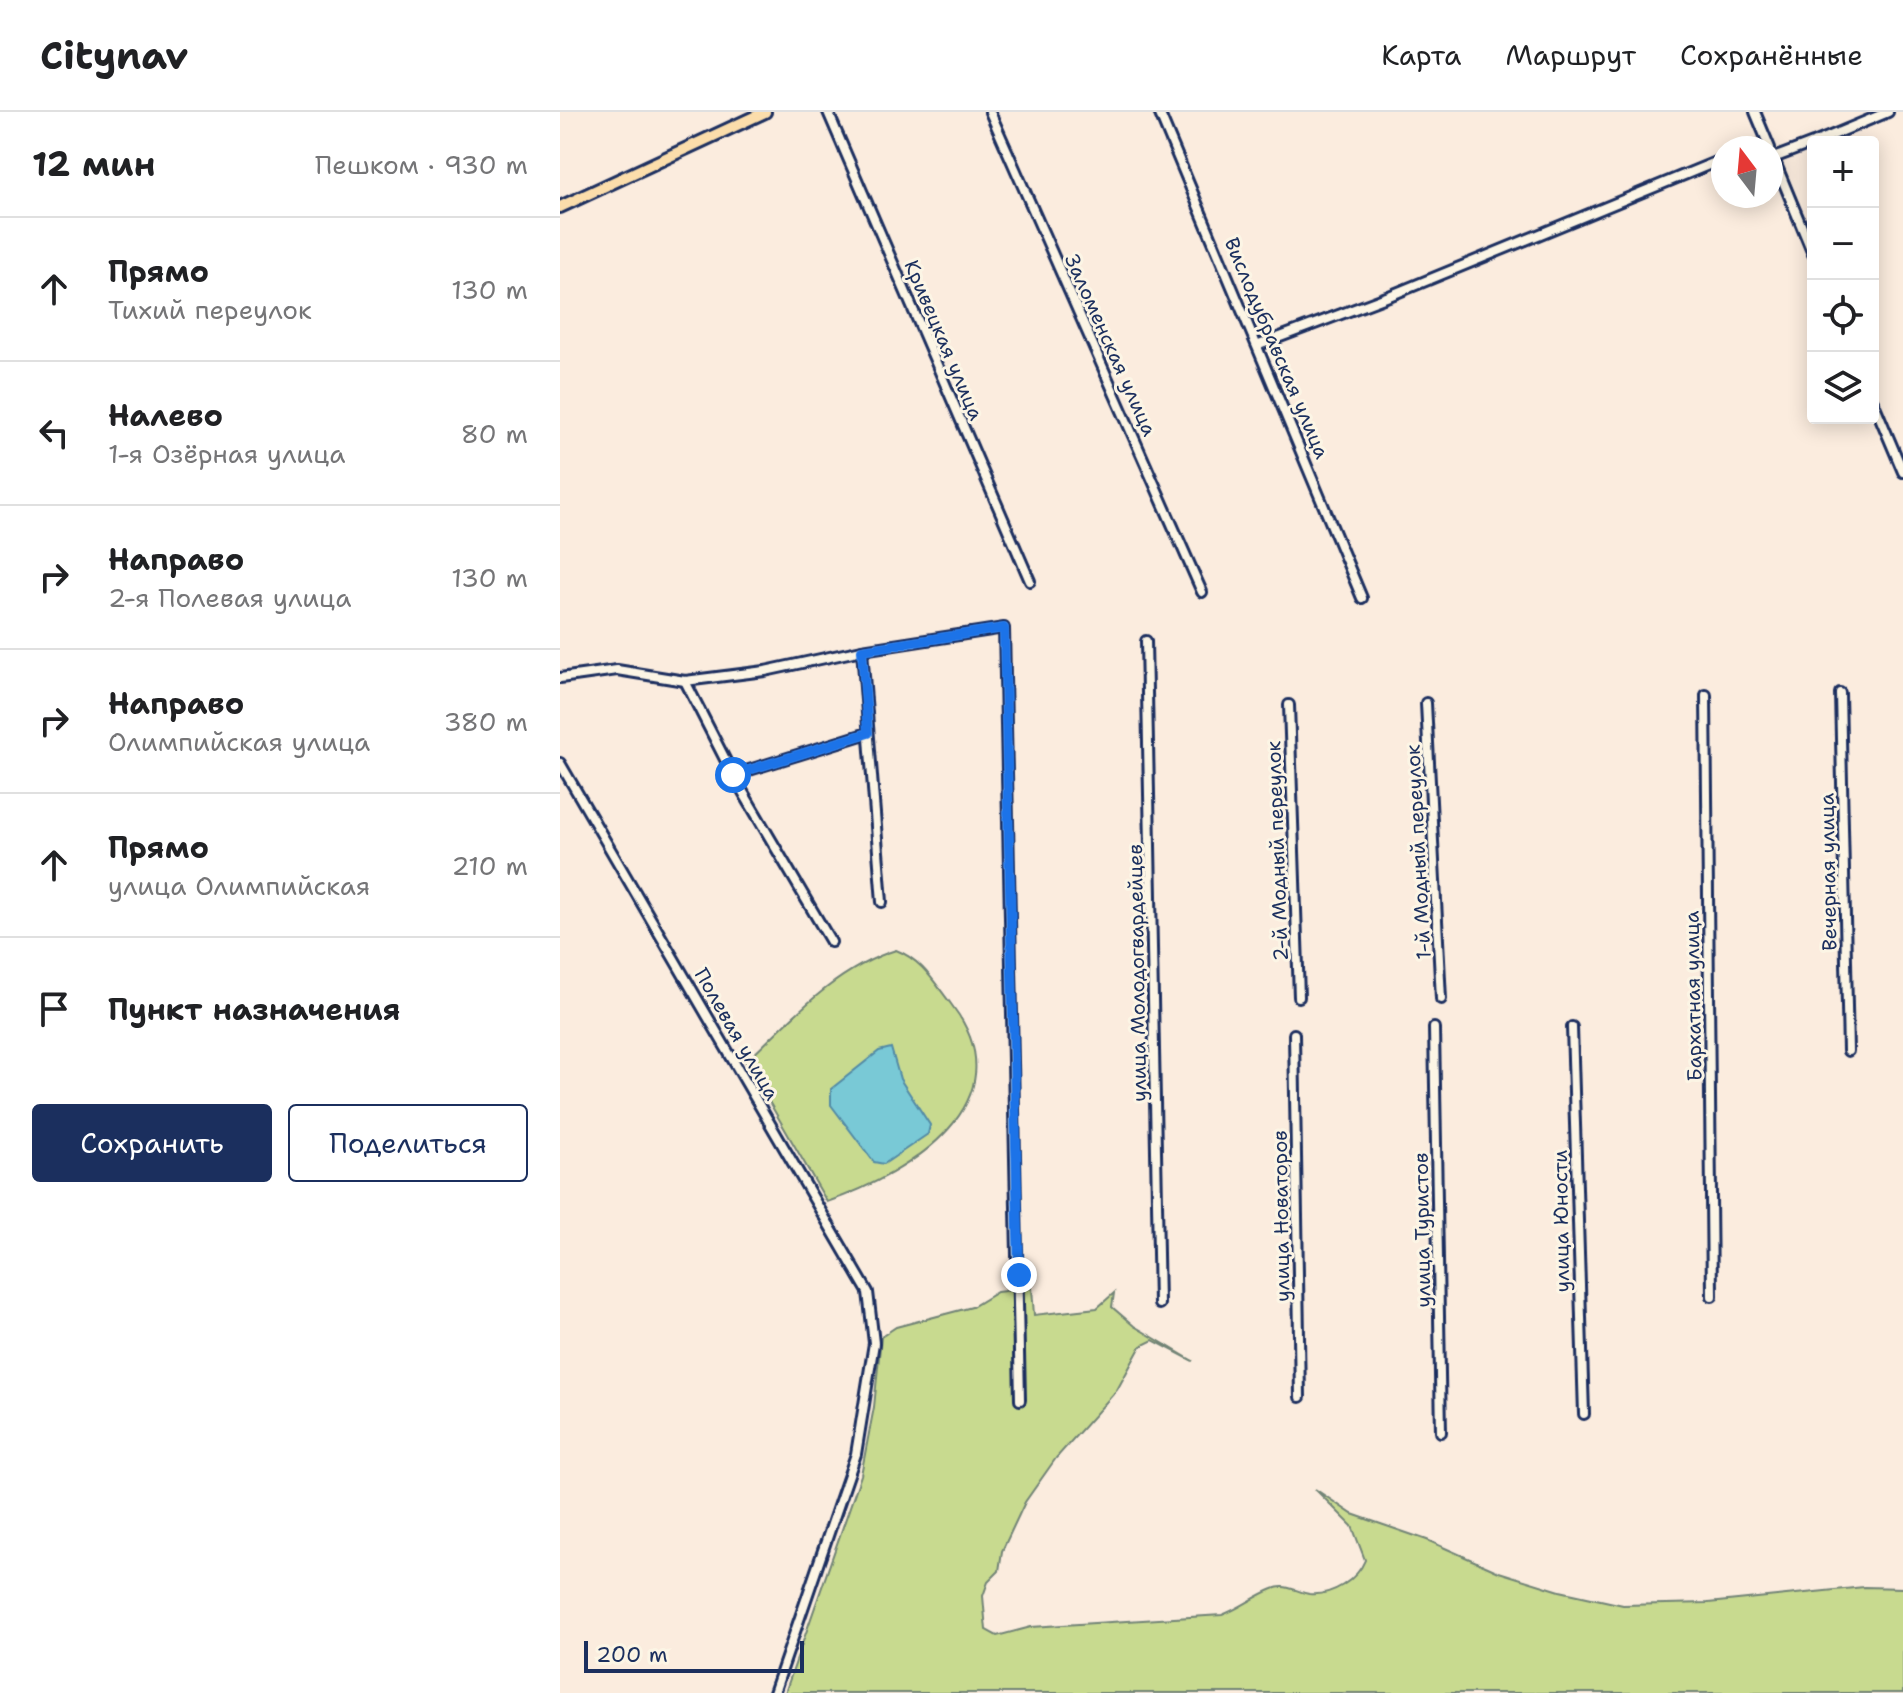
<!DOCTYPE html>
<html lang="ru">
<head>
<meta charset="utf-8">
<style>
	:root { --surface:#fff; --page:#f6f6f6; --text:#202124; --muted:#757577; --line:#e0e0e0; --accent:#1b2f5e }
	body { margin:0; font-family:"Shantell Sans",sans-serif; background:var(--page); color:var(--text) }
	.controls { position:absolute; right:24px; top:24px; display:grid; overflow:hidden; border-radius:8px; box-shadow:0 4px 20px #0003 }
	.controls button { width:72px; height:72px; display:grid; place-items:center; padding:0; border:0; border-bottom:2px solid var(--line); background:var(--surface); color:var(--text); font:40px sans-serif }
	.compass { position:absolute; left:1151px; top:24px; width:72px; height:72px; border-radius:50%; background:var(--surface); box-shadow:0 4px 20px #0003; rotate:344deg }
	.scale { position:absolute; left:24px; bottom:20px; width:220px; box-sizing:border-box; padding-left:8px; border:4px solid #1b2f5e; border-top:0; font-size:22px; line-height:28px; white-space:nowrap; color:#1b2f5e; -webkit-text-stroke:6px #fcf5e5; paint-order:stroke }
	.stop { position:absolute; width:24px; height:24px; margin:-18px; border:6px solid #1a73e8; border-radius:50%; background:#fff }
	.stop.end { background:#1a73e8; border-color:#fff; box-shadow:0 2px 8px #0008 }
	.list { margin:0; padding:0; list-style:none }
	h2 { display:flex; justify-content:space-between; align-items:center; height:104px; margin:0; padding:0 32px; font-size:34px }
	h2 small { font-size:26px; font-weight:400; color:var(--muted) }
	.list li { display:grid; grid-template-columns:52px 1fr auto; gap:24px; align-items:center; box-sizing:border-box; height:144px; padding:0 32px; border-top:2px solid var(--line) }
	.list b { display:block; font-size:30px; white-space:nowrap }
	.list p { margin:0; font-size:26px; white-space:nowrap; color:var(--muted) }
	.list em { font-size:26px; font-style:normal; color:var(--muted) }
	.actions { display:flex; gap:16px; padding:24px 32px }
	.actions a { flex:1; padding:18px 0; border:2px solid var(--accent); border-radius:8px; text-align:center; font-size:28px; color:var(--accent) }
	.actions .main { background:var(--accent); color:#fff }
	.icon { flex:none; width:44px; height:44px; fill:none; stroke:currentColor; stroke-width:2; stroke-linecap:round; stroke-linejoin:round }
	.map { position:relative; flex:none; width:1343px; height:1581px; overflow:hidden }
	header { display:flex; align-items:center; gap:48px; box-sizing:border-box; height:112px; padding:0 40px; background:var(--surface); border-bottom:2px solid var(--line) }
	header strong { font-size:38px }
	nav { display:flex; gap:44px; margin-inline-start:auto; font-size:28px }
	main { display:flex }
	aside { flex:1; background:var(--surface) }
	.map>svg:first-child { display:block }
	.green { fill:#c8da8f; stroke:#728476; stroke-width:2 }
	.water { fill:#79c9d6; stroke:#538ba6; stroke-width:2 }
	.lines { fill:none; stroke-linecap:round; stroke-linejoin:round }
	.minor-casing { stroke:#1b2f5e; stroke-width:14 }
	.major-casing { stroke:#1b2f5e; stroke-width:16 }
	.minor { stroke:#fcf5e5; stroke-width:8 }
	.major { stroke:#fbddab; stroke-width:10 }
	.route { stroke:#1a73e8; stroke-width:10 }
	.labels { text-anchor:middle; stroke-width:6; stroke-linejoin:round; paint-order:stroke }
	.street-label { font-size:20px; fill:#1b2f5e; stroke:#fcf5e5 }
</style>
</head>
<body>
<header>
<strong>Citynav</strong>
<nav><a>Карта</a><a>Маршрут</a><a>Сохранённые</a></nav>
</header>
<main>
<aside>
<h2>12 мин<small>Пешком · 930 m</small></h2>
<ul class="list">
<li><svg class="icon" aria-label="ahead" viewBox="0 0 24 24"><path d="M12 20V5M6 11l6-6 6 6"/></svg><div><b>Прямо</b><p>Тихий переулок</p></div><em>130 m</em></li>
<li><svg class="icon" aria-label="left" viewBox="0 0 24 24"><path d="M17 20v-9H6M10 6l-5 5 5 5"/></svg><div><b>Налево</b><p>1-я Озёрная улица</p></div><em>80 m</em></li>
<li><svg class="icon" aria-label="right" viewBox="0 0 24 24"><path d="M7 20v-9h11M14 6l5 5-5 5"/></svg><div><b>Направо</b><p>2-я Полевая улица</p></div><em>130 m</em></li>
<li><svg class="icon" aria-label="right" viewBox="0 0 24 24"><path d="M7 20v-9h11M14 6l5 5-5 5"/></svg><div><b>Направо</b><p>Олимпийская улица</p></div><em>380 m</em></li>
<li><svg class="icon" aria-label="ahead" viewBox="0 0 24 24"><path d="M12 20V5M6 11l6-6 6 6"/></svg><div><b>Прямо</b><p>улица Олимпийская</p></div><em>210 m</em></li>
<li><svg class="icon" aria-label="arrive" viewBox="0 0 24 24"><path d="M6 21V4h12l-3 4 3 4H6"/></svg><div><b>Пункт назначения</b></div></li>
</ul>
<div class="actions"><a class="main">Сохранить</a><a>Поделиться</a></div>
</aside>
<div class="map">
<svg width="1343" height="1581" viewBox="0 0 1343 1581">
	<rect width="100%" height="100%" fill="#fbecde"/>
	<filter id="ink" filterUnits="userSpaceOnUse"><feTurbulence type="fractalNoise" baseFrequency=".0125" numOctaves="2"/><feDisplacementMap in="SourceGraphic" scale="16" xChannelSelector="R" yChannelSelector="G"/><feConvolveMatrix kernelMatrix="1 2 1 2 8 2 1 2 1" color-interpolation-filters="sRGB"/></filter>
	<g filter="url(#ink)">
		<!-- green -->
		<g class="green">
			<path d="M336,838c26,10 38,32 55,54 76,98 -42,170 -124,198l-81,-140c45,-43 89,-93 150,-112z"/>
			<path d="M472,1176l2,27 63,-7 17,-15 -2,14 22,19 59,35 -40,-21 -12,6 -24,44 -61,68 -31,44 -23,49 -3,20 -11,11 -5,14 3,34 11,6 34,-9 191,-12c19,-7 33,-19 51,-26 13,-6 24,3 36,5 23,2 48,-14 56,-34l-13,-34 -37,-37 37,25 75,26 72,32 61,19 63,14 85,-2 156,-16 39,1v105h-1118l76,-218 13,-68 7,-70 15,-10 76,-20 25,-15z"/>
		</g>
		<!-- water -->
		<polygon class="water" points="331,936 340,967 370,1013 368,1022 324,1052 314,1050 271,993 271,977 319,939"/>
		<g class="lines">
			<defs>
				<g id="minor">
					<polyline points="268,0 470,469"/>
					<polyline points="430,0 642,480"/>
					<polyline points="599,0 802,486"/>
					<polyline points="1195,0 1210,36"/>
					<polyline points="1256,30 1328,0"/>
					<polyline points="1211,40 1253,142"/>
					<polyline points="1211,47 1253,31"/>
					<polyline points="699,233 829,184 1163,47"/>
					<polyline points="1313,289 1343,360"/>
					<polyline points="586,529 599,1192"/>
					<polyline points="302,538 322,790"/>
					<polyline points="0,566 57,558 125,569 205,559 302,538 444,516 460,1288"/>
					<polyline points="125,569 173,663 271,830"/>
					<polyline points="1280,581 1288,939"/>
					<polyline points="1146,583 1152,1184"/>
					<polyline points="866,591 881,887"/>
					<polyline points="729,593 739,885"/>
					<polyline points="0,651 308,1180 314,1231 296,1342 214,1581"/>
					<polyline points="173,663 308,621"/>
					<polyline points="1012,915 1024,1302"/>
					<polyline points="874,916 881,1320"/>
					<polyline points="734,922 740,1285"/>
				</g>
				<polyline id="major" points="0,95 205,0"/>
			</defs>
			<!-- minor casing -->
			<use href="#minor" class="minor-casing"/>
			<!-- major casing -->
			<use href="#major" class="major-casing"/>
			<!-- minor -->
			<use href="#minor" class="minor"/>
			<!-- major -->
			<use href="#major" class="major"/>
		</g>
	</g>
	<g class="lines" filter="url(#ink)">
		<!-- route -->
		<polyline class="route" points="173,663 308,621 302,538 444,516 459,1163"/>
	</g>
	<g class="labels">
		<!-- street labels -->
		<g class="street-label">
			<text transform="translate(384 228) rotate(67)" y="7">Кривецкая улица</text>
			<text transform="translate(551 233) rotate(66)" y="7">Заломенская улица</text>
			<text transform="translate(717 236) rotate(67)" y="7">Вислодубравская улица</text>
			<text transform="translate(717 739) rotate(-92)" y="7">2-й Модный переулок</text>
			<text transform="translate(858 740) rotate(-93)" y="7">1-й Модный переулок</text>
			<text transform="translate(1268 760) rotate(-91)" y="7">Вечерная улица</text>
			<text transform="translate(577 861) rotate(-91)" y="7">улица Молодогвардейцев</text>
			<text transform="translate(1133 884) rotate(-91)" y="7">Бархатная улица</text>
			<text transform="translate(177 922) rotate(60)" y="7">Полевая улица</text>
			<text transform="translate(721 1104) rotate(-91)" y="7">улица Новаторов</text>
			<text transform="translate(1001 1109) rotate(-91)" y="7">улица Юности</text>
			<text transform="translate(862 1118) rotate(-91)" y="7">улица Туристов</text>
		</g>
	</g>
</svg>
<div class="controls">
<button>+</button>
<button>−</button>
<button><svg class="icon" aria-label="locate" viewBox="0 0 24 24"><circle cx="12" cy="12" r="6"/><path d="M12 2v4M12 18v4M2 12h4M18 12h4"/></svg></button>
<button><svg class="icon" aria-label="layers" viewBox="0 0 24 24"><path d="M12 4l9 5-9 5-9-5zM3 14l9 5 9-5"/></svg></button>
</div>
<svg class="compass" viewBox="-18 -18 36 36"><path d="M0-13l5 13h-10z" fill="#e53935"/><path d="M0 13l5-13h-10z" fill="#757577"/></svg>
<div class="scale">200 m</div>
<div class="stop" style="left:173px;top:663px"></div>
<div class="stop end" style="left:459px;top:1163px"></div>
</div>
</main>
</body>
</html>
